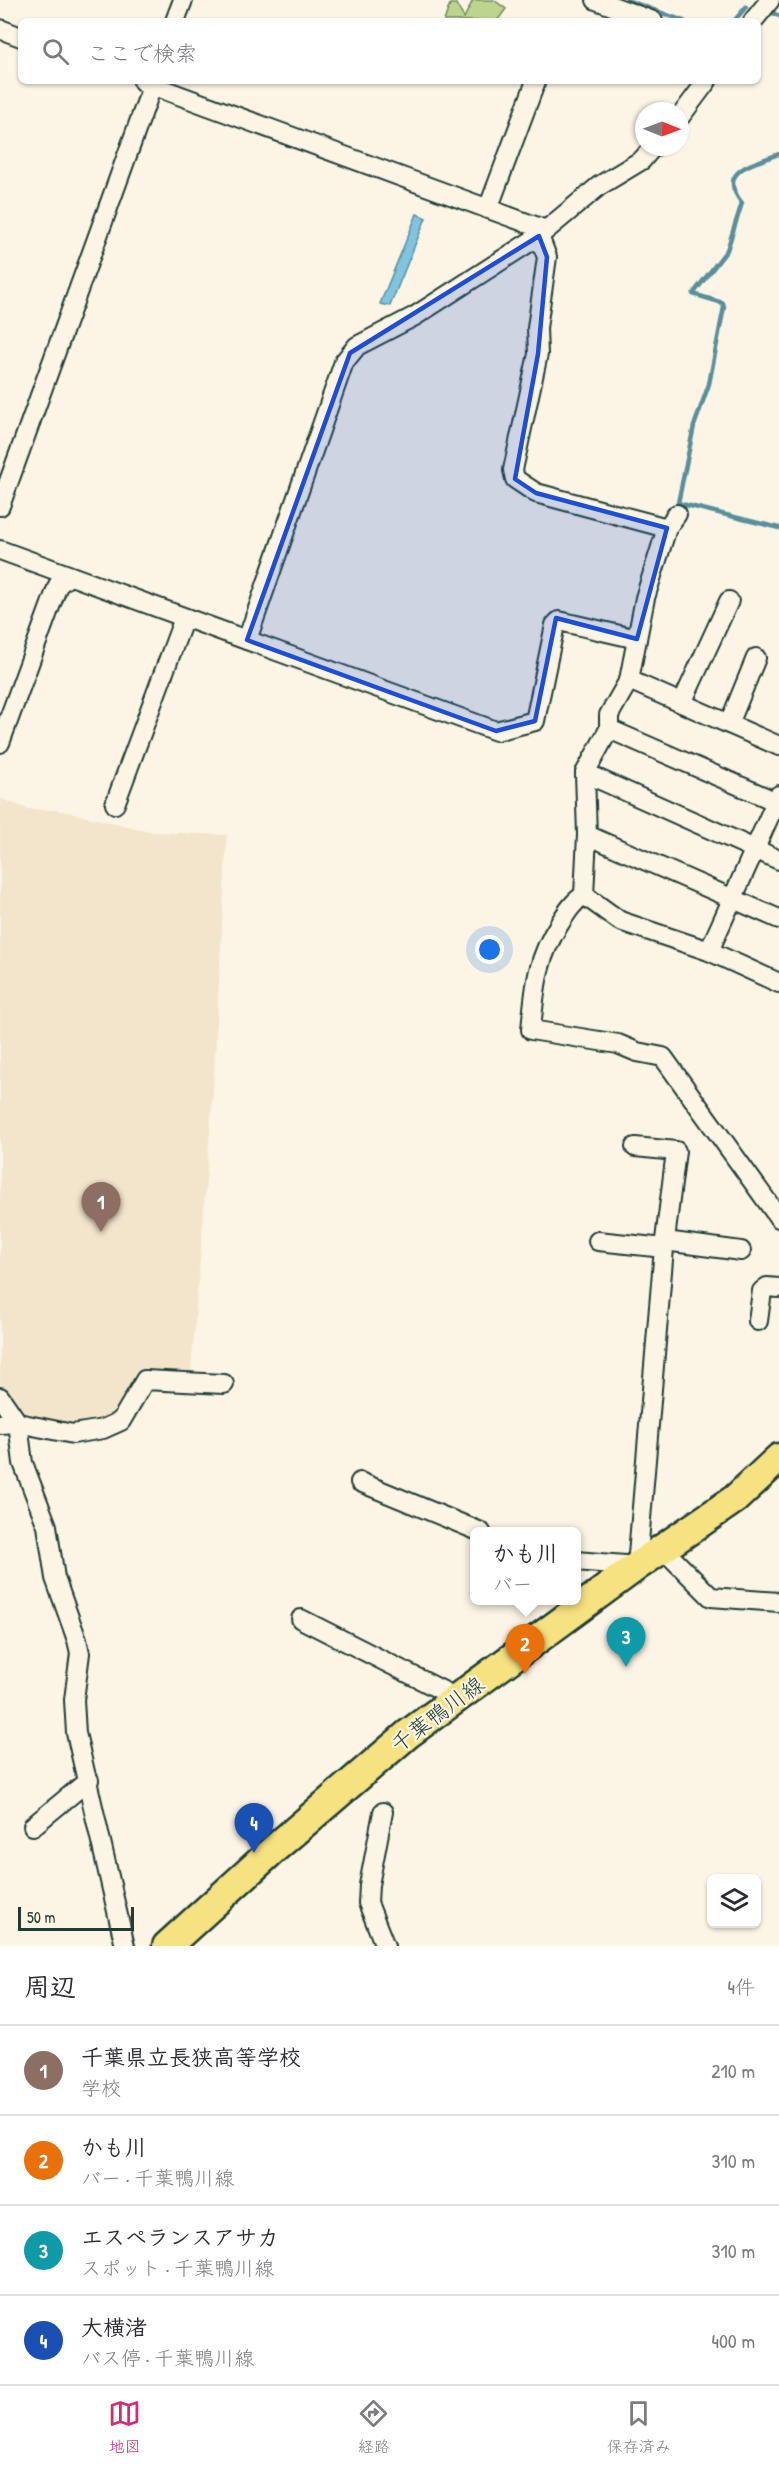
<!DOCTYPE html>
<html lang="ja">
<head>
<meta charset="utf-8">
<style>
	:root { --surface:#fff; --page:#f7f7f7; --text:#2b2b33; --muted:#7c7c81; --line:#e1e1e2; --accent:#db2777 }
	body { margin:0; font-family:"Patrick Hand","Klee One",sans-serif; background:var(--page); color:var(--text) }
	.controls { position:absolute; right:18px; bottom:18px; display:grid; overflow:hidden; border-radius:9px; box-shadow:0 2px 4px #0004 }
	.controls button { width:54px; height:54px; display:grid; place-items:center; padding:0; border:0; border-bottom:2px solid var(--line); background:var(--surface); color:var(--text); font:30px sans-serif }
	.compass { position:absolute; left:635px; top:102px; width:54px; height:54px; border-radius:50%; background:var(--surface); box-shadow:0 2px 4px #0004; rotate:91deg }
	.scale { position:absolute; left:18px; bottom:15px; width:116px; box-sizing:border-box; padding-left:6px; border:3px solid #1f3d34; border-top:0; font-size:16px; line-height:21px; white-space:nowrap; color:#1f3d34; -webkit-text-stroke:4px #fcf5e5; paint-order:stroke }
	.you { position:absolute; left:490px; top:950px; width:21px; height:21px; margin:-15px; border:4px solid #fff; border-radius:50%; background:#1a73e8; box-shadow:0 0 0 9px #1a73e833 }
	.badge { display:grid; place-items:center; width:39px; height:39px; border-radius:50%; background:var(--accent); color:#fff; font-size:20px; font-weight:700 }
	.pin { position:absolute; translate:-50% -50px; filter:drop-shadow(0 2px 3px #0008) }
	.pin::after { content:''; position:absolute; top:32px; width:21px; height:18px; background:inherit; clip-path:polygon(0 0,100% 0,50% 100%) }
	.popup { position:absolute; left:470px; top:1527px; width:111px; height:78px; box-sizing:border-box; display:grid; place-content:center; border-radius:9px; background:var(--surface); filter:drop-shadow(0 2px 4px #0005); font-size:20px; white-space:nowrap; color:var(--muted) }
	.popup b { font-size:22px; color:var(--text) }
	.popup::after { content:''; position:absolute; left:50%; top:100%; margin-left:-12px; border:12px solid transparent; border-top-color:var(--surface) }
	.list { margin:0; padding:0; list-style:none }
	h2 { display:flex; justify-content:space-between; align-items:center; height:78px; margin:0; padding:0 24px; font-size:26px }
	h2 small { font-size:20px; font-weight:400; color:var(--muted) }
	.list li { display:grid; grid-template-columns:39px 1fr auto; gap:18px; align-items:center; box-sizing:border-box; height:90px; padding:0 24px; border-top:2px solid var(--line) }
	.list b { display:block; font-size:22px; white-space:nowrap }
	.list p { margin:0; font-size:20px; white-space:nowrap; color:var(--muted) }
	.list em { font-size:20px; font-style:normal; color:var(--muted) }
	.icon { flex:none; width:33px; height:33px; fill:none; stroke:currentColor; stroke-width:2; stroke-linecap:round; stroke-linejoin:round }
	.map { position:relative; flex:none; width:779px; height:1946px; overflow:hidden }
	.search { position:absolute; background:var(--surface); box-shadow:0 2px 4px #0004; left:18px; right:18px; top:18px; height:66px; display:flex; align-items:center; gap:15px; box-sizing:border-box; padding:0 21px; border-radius:9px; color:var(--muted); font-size:22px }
	.sheet { height:438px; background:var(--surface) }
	nav { display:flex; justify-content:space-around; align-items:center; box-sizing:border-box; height:84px; border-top:2px solid var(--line); background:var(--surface); font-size:16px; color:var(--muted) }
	nav a { display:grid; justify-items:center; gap:3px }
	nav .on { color:var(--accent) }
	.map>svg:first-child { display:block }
	.built { fill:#f3e5cc }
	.green { fill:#bcd48b; stroke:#6e8860; stroke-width:1.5 }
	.water { fill:#7fc5e0; stroke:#598f9b; stroke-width:1.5 }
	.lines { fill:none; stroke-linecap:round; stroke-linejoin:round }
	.stream { stroke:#598f9b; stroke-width:4.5 }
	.minor-casing { stroke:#1f3d34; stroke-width:22 }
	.primary-casing { stroke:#1f3d34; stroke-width:33 }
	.minor { stroke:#fcf5e5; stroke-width:18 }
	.primary { stroke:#f7e281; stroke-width:28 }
	.marked { fill:#1d4ed8; fill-opacity:0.2; stroke:#1d4ed8; stroke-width:4.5; stroke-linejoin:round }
	.labels { text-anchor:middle; stroke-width:4.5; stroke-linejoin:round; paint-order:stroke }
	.street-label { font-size:22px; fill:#1f3d34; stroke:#fcf5e5 }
</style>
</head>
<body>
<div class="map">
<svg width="779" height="1946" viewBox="0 0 779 1946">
	<rect width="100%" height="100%" fill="#fcf5e5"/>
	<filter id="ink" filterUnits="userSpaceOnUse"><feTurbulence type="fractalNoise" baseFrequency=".0167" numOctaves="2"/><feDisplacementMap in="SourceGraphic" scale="12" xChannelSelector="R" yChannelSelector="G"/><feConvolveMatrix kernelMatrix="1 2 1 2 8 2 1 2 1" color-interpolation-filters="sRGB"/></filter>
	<g filter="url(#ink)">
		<!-- built -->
		<polygon class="built" points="0,798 28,809 57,810 154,832 227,835 213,1092 191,1373 143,1371 122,1412 91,1426 64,1424 24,1415 0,1384"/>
		<!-- green -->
		<polygon class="green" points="473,0 494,0 506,9 497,21 444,21 450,4 456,4 464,18"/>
		<!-- water -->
		<polygon class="water" points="417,214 426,218 390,306 380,304"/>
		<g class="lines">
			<!-- stream -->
			<g class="stream">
				<polyline points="627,0 684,21"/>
				<polyline points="771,12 779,16"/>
				<polyline points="734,21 746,7"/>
				<path d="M779,154c-25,10 -64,16 -37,49l-15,47 -34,44 30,9 1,4 -15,77 -15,42 -16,77 101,25"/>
			</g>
			<defs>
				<g id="minor">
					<polyline points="596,0 653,21"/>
					<polyline points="175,21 183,0"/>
					<polyline points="753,21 770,0"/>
					<polyline points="0,29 21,37"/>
					<polyline points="143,82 546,230"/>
					<polyline points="680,117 707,81"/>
					<polyline points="488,209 536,81"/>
					<polyline points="539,236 547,257 537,328 538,354 513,470 515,479 536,493 667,528"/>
					<polyline points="0,506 154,81"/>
					<polyline points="0,550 496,731 535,721 555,625 559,621 637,639"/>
					<polyline points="247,640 344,362 357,346 415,316 539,236 599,186 642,160 653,147"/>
					<polyline points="629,680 779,746"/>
					<polyline points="682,703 729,601"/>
					<polyline points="729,724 756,658"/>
					<polyline points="609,729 779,803"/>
					<polyline points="0,743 58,585 69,576"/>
					<polyline points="585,773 779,860"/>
					<polyline points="115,804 184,618"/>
					<polyline points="587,835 779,919"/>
					<path d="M584,895c-11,7 -17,17 -24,28 -24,37 -25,65 -29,107l87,14 19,8 26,5 116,161"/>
					<polyline points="584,895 587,835 585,773 609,729 609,715 629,680 645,598 667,528 677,514"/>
					<polyline points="584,895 620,921 709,951 779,983"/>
					<polyline points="709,951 779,795"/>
					<polyline points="598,1241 664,1248"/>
					<polyline points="665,1241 741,1251"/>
					<polyline points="758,1321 762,1291 767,1287 779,1288"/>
					<polyline points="0,1397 18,1423 23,1463 47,1526 55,1578 77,1640 80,1653 74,1700 76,1733 125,1946"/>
					<polyline points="0,1424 18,1423 73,1434 103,1429 121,1421 145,1380 224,1384"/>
					<polyline points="360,1482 481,1532"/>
					<polyline points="662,1548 711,1597 779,1602"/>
					<polyline points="576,1561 637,1566 664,1248 676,1151 635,1147"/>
					<polyline points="301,1619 457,1698"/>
					<polyline points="383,1812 369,1885 368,1903 385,1946"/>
					<polyline points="33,1826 89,1780"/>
				</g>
				<polyline id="primary" points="167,1946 274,1849 408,1734 637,1566 735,1499 779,1458"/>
			</defs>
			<!-- minor casing -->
			<use href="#minor" class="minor-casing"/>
			<!-- primary casing -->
			<use href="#primary" class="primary-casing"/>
			<!-- minor -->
			<use href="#minor" class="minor"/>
			<!-- primary -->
			<use href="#primary" class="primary"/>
		</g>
	</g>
	<!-- marked area -->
	<path class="marked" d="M539,236l8,21 -9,97 -23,125 21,14 131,35 -30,111 -81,-21 -21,103 -39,10 -249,-91 103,-287z"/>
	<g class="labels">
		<!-- street labels -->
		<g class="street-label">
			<text transform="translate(437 1714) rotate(-37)" y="8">千葉鴨川線</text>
		</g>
	</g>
</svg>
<div class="controls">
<button><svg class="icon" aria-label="layers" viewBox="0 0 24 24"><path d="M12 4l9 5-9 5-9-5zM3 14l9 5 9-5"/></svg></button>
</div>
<svg class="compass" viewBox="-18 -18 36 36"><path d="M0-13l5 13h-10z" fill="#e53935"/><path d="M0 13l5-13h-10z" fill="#7c7c81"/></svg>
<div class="scale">50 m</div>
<div class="you"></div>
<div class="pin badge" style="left:101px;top:1232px;background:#8d6e63">1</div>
<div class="pin badge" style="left:525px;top:1674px;background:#e8710a">2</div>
<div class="popup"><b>かも川</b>バー</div>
<div class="pin badge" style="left:626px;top:1667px;background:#0f9aa8">3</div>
<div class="pin badge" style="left:254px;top:1853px;background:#1a4fb4">4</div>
<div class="search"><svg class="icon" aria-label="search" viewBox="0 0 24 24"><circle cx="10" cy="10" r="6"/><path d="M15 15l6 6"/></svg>ここで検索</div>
</div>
<section class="sheet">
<h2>周辺<small>4件</small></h2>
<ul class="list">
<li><span class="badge" style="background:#8d6e63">1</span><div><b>千葉県立長狭高等学校</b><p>学校</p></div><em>210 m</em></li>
<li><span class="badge" style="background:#e8710a">2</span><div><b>かも川</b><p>バー · 千葉鴨川線</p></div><em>310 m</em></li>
<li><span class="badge" style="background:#0f9aa8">3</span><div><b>エスペランスアサカ</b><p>スポット · 千葉鴨川線</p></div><em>310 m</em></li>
<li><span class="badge" style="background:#1a4fb4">4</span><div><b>大横渚</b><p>バス停 · 千葉鴨川線</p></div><em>400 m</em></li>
</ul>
</section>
<nav>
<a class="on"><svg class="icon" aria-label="map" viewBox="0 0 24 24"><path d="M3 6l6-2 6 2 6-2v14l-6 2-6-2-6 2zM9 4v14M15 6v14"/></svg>地図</a>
<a><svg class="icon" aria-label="directions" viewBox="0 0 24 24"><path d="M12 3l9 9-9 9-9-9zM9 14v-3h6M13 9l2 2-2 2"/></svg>経路</a>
<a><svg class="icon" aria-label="saved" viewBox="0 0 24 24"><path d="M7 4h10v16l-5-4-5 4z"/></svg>保存済み</a>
</nav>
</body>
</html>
